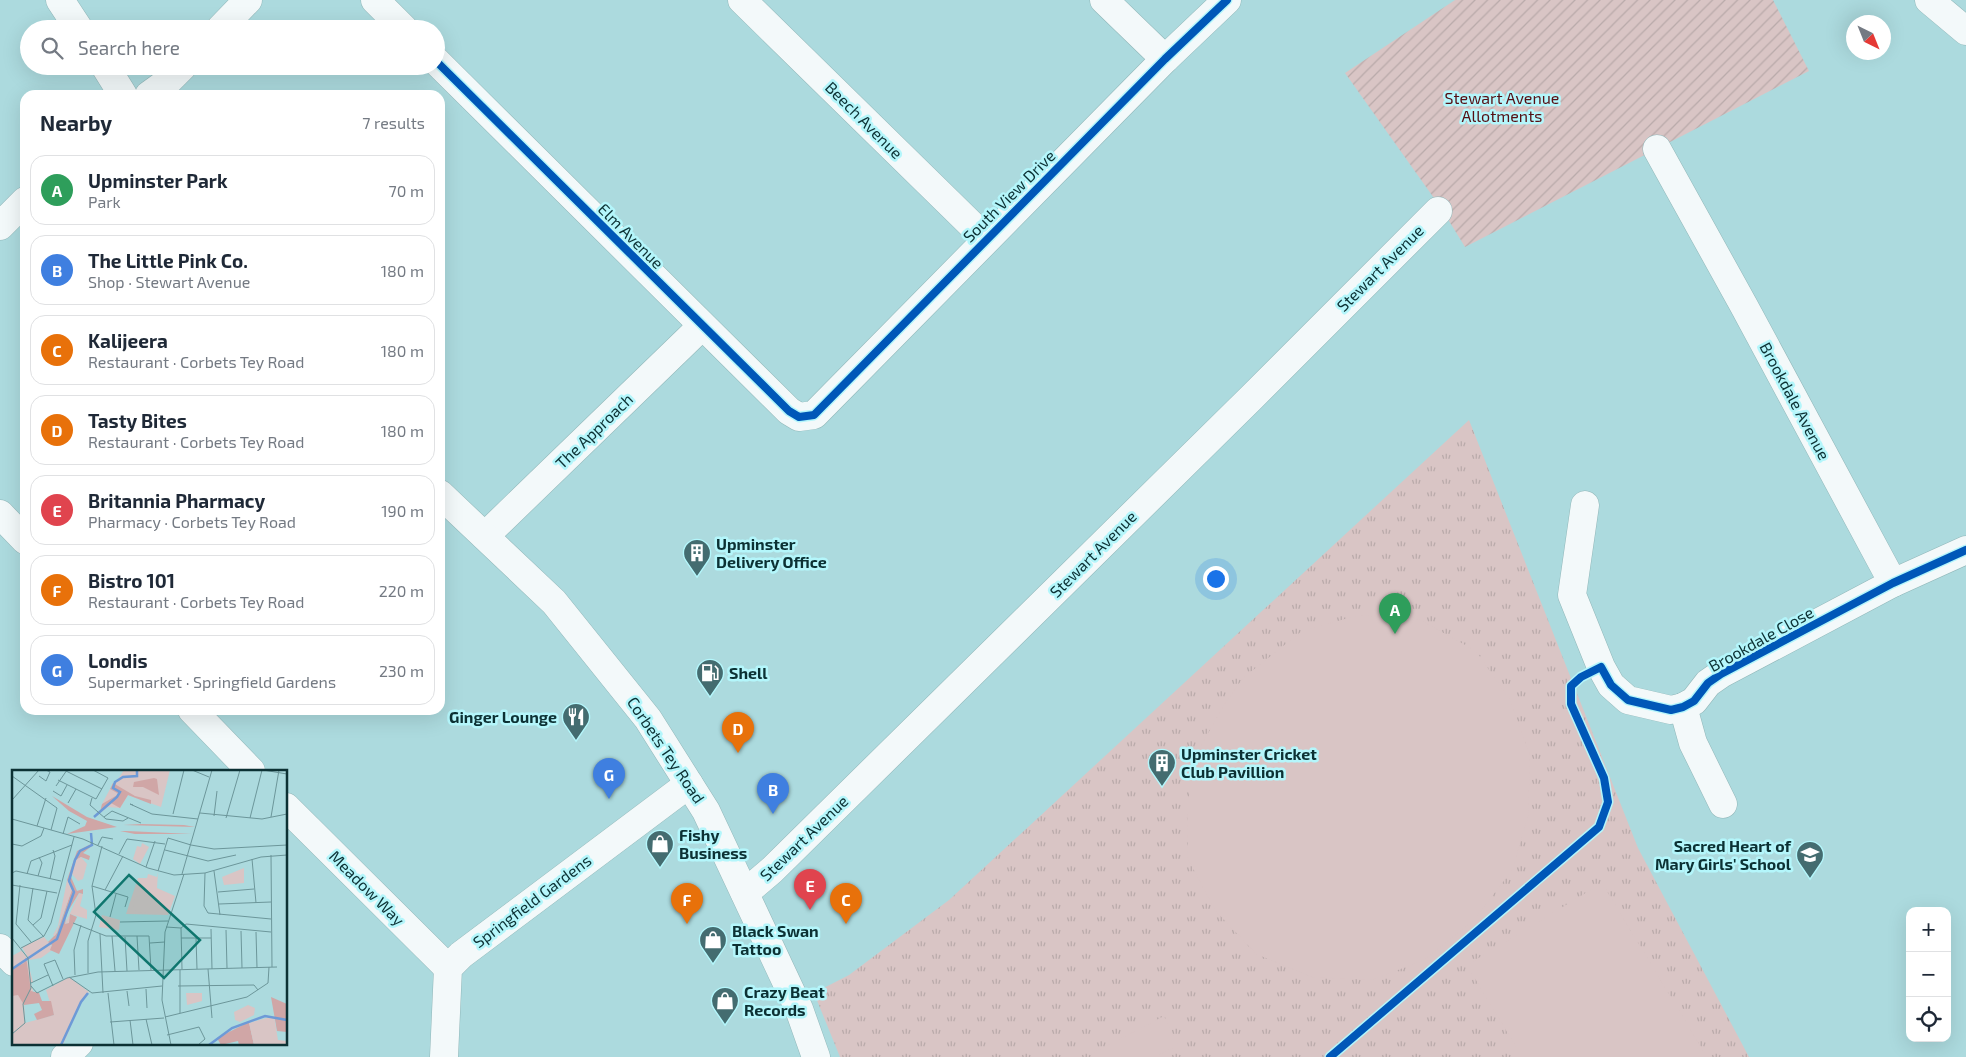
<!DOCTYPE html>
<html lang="en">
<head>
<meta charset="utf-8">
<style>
	:root { --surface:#fff; --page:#f2f2f3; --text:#1f2937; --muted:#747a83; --line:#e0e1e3; --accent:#d93025 }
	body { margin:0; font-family:"Exo 2",sans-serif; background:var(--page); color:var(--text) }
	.controls { position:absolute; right:15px; bottom:15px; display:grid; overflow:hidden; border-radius:10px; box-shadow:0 5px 20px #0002 }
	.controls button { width:45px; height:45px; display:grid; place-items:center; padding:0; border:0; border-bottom:1px solid var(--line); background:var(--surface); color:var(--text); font:25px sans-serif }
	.compass { position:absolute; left:1846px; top:15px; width:45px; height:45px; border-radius:50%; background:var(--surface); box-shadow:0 5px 20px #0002; rotate:137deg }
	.you { position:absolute; left:1215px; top:578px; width:18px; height:18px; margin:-12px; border:4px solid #fff; border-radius:50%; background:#1a73e8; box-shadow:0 0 0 8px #1a73e833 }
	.badge { display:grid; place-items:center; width:32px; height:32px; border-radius:50%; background:var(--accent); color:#fff; font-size:16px; font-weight:700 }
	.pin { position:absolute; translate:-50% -41px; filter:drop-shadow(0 1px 2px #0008) }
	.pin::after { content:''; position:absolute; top:26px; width:18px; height:15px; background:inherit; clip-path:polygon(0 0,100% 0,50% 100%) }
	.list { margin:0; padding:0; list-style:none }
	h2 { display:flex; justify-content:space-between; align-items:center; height:65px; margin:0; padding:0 20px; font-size:21px }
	h2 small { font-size:16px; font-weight:400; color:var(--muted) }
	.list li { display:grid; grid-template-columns:32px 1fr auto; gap:15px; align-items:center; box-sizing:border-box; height:70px; margin:0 10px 10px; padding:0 10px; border:1px solid var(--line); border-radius:15px }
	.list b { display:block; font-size:19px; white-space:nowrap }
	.list p { margin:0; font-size:16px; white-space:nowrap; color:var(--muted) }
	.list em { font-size:16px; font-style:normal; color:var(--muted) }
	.icon { flex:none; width:28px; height:28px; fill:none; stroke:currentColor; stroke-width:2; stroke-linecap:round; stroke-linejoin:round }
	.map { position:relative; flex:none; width:1966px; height:1057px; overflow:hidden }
	.search { position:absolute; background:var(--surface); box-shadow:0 5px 20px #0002; left:20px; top:20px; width:425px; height:55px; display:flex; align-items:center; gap:12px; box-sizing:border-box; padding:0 18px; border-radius:28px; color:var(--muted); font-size:19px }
	.panel { position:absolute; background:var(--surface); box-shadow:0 5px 20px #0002; left:20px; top:90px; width:425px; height:625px; border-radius:15px }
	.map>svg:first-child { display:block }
	.grass { fill:url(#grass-tufts) }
	.garden { fill:url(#garden-furrows) }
	.pitch { fill:#d9c5c5 }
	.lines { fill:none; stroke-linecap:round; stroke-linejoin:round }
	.minor-casing { stroke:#91b7b9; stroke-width:29 }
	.major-casing { stroke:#91b7b9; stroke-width:29 }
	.minor { stroke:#f3f9fa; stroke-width:28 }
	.major { stroke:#f3f9fa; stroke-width:28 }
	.cycleway-casing { stroke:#b4f6fb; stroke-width:11 }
	.cycleway { stroke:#0057b8; stroke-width:8 }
	.labels { text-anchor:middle; stroke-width:5; stroke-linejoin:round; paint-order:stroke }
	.park-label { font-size:16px; fill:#550e13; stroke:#b4f6fb }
	.street-label { font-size:16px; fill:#0c3134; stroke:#b4f6fb }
	.poi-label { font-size:16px; font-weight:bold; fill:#0c3134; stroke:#b4f6fb; text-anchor:start }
	.inset-river { fill:none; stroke:#6d9ad7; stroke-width:2.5 }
	.inset-road { fill:none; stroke:#6c969a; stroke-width:1 }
	.view { fill:#0f766e; fill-opacity:0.15; stroke:#0f766e; stroke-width:2.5 }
	.inset-edge { fill:none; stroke:#0c3134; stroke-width:2.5 }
</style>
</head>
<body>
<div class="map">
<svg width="1966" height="1057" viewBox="0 0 1966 1057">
	<defs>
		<pattern id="grass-tufts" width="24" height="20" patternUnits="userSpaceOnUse" patternTransform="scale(1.25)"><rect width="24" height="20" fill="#d9c5c5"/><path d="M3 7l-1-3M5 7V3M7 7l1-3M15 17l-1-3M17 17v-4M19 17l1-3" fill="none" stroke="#b9aaaa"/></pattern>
		<pattern id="garden-furrows" width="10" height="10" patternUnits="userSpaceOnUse" patternTransform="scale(1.25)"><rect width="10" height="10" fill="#d9c5c5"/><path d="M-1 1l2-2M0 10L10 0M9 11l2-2" fill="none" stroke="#b9aaaa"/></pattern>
	</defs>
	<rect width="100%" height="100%" fill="#acdade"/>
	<!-- grass -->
	<polygon class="grass" points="1469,420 1638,848 1749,1057 840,1057 814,993 849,975 949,900"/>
	<!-- garden -->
	<polygon class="garden" points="1455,0 1773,0 1809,71 1465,247 1441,208 1345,73"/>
	<!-- pitch -->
	<g class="pitch">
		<polygon points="1359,615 1420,620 1476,651 1510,700 1530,755 1528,817 1512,870 1474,920 1424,960 1372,980 1312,977 1256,954 1215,910 1188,859 1187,806 1197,753 1224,705 1243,678 1302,631"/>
		<polygon points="1602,883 1707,1057 1522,1057 1467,965"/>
		<polygon points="1164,1016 1178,1045 1155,1057 1092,1057 1091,1054"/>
	</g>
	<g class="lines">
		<defs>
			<g id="minor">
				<polyline points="375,0 404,29"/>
				<polyline points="742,0 986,239"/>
				<polyline points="1104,0 1165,59"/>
				<polyline points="1929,0 1966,31"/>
				<polyline points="220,29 248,0"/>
				<polyline points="436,61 789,411 799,417 814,415 1165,59 1227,0"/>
				<polyline points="149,95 167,82 183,66"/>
				<polyline points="1657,149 1744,306 1893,583"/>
				<polyline points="0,226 25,201"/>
				<polyline points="1585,505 1572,595 1601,667 1611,685 1628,700 1671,710 1683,707 1694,701 1708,683 1721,674 1893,583 1966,550"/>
				<polyline points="0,514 25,540"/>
				<polyline points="485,536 702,326"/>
				<polyline points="1683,707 1693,743 1723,804"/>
				<polyline points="192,710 251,771"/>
				<polyline points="286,807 448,968"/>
				<polyline points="745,893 772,870 1252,397 1438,211"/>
				<polyline points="0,948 14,962"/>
				<polyline points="65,1057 79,1043"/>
				<polyline points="444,1057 448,968 461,955 689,784"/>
			</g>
			<g id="major">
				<polyline points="60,0 79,29"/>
				<polyline points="105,66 123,95"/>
				<polyline points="440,494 554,602 648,719 706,811 799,1009 816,1057"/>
			</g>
		</defs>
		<!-- minor casing -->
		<use href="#minor" class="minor-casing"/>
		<!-- major casing -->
		<use href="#major" class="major-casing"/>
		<!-- minor -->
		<use href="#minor" class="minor"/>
		<!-- major -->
		<use href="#major" class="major"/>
		<defs>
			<g id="cycleway">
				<polyline points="436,61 789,411 799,417 814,415 1165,59 1227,0"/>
				<polyline points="1330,1057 1599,827 1608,802 1604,778 1571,704 1571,686 1581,677 1601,667 1611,685 1628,700 1671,710 1683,707 1694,701 1708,683 1721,674 1893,583 1966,550"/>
			</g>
		</defs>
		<!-- cycleway casing -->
		<use href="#cycleway" class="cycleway-casing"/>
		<!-- cycleway -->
		<use href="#cycleway" class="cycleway"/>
	</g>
	<!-- icons -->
	<defs>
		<symbol id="building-pin" viewBox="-11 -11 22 30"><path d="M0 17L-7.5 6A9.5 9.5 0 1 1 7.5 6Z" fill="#446c70" stroke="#b4f6fb"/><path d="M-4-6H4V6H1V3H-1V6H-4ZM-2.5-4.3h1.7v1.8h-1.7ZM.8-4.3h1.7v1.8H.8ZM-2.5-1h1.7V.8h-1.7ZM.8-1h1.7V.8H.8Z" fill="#fff"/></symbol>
		<symbol id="fuel-pin" viewBox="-11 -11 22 30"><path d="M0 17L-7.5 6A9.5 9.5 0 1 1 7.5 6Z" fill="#446c70" stroke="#b4f6fb"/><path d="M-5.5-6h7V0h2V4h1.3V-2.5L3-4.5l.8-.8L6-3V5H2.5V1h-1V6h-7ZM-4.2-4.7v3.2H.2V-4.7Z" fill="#fff"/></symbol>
		<symbol id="restaurant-pin" viewBox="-11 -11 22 30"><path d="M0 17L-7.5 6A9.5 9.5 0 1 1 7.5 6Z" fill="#446c70" stroke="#b4f6fb"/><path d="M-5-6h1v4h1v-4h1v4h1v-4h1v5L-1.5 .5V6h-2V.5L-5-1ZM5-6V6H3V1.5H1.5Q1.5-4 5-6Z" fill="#fff"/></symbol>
		<symbol id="shop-pin" viewBox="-11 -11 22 30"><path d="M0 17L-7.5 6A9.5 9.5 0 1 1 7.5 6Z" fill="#446c70" stroke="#b4f6fb"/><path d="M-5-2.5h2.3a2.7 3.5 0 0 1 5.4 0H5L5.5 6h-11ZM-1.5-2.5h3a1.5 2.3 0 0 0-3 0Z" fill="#fff"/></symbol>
		<symbol id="school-pin" viewBox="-11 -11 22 30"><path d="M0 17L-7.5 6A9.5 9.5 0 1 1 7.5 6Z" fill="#446c70" stroke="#b4f6fb"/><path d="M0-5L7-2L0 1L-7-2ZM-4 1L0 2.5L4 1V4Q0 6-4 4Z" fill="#fff"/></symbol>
	</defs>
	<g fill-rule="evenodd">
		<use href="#building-pin" x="681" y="537" width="32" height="43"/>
		<use href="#fuel-pin" x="694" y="657" width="32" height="43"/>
		<use href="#restaurant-pin" x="560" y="701" width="32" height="43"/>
		<use href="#building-pin" x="1146" y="747" width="32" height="43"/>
		<use href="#shop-pin" x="644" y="828" width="32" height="43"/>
		<use href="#school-pin" x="1794" y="839" width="32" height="43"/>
		<use href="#shop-pin" x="697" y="924" width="32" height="43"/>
		<use href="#shop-pin" x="709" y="985" width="32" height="43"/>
	</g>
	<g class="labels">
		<!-- park labels -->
		<g class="park-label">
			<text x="1502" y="104">Stewart Avenue<tspan x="1502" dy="18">Allotments</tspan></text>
		</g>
		<!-- street labels -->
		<g class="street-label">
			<text transform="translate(864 120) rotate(45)" y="6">Beech Avenue</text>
			<text transform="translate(1009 196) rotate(-45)" y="6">South View Drive</text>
			<text transform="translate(631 236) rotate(45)" y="6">Elm Avenue</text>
			<text transform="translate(1380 268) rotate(-45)" y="6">Stewart Avenue</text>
			<text transform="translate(1795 401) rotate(62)" y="6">Brookdale Avenue</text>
			<text transform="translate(594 431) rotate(-44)" y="6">The Approach</text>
			<text transform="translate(1093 554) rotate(-45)" y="6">Stewart Avenue</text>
			<text transform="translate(1761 639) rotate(-29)" y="6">Brookdale Close</text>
			<text transform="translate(666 750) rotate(56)" y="6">Corbets Tey Road</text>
			<text transform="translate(804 838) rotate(-44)" y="6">Stewart Avenue</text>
			<text transform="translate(367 888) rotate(45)" y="6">Meadow Way</text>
			<text transform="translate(532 901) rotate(-37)" y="6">Springfield Gardens</text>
		</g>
		<!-- poi labels -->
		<g class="poi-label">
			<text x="716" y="550">Upminster<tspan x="716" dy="18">Delivery Office</tspan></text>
			<text x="729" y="679">Shell</text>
			<text x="557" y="723" text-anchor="end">Ginger Lounge</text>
			<text x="1181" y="760">Upminster Cricket<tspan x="1181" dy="18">Club Pavillion</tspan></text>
			<text x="679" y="841">Fishy<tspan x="679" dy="18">Business</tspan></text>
			<text x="1791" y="852" text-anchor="end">Sacred Heart of<tspan x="1791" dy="18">Mary Girls' School</tspan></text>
			<text x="732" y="937">Black Swan<tspan x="732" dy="18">Tattoo</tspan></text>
			<text x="744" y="998">Crazy Beat<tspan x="744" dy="18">Records</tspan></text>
		</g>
	</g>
	<!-- overview -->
	<g transform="translate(12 770)">
		<rect width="275" height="275" fill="#acdade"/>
		<path d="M112,0h46l-9,37 -33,-12 -8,13 -12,-1 -8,6 13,-15 -11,6 8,-15 10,5 -6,-9zM130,73l7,4 -9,17 -7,-5 4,-13 4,1zM232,98v15l-20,2 -2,-8zM146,102l-1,16 18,8 -7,19 -42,-1 12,-36h9l1,-4 9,3zM67,124h4l-3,12 7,4v9l-17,-5 -1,9 -4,1zM32,167l7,8 1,5 -11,8 -12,2 -7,-13zM2,173l12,13 7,26 -2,1 2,8 -9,9 1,23 29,-8 -8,-25 23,-13 20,15 -8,10 -18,43h-51v-89l9,-5z" fill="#d9c5c5"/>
		<path d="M142,8l3,1 2,16 -16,-8h-10l1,-5zM101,13l22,13 16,4v4l-23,-9 -8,13 -9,-5 -11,9 2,-8 17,-10 -9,-5zM40,26l35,21 30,10 -50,7 18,-8 2,-5 -18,-10zM129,54l43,1 11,2 -72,-2zM108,61h7l65,3h-57zM79,74l2,1 -10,8 7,3 -1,4 -8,-3 -5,3 -5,17 6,14 6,-2v5l-4,-1 -12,20 -2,11 4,-1 1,-9 7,3 -18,37 -9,-4 2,-5 -4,-3 9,-9 10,-29 5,-16 -5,-8 10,-29zM14,187l5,34 8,2 3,8h9l3,14 -17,5 -3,-6 8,-4 -3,-7 -15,2 -6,-10 -6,1v-27l12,-6zM259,227l16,7v28l-10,-1zM237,252l5,23h-15l-1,-4 -17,4 -4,-7z" fill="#d0a6a6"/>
		<path d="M262,246l4,24 9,1v4h-33l-5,-22z" fill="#d9c5c5"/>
		<path d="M55,110l5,10 -17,46 -2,-1 5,-9zM90,145l18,5 -1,10 -20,-3z" fill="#d9c5c5"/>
		<path d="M69,87l6,7 -4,15 -5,2 -6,-7 4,-14zM121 134a9 9 0 1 1 18 0a9 9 0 1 1-18 0ZM174,223h16v8l-15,4zM236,235l7,3 -1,7 -14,7 -5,-2 -1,-8z" fill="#d9c5c5"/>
		<path class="inset-river" d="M82,47l23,-20 3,-5 -7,-4 2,-6 8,-5 14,-1v-6M0,199l45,-30 17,-47 -5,-11 6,-21 5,-9 12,-6 -1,-12M49,275l20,-43 7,-9M197,275l23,-17 33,-12 22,4"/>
		<path class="inset-road" d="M180,0l17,7M251,0l24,4M54,1l36,18M0,6l45,32 -6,22M27,6l7,5 4,-9 -4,-2M46,10l38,19 12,-21 -15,-8M44,16l11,-16M41,21l8,5 6,-11M80,28l-2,7 16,14 17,2 5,-3M0,30l27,-30M56,33l8,-14M121,35l-3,-1 22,10 46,5M188,43l62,6 25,-5M161,44l11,-44M202,46l3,-25M92,47l8,-6 29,12M259,47l8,-47M214,48l14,-48M238,48l12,-48M0,49l71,20 65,29 26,7 31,-2 56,-16 26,-2M25,56l9,-28M51,64l5,-17 12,7M0,74l10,2 19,-10 3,-8M86,75l4,-8 11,2M179,75l23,4 73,-4M153,80l43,11 28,-6M107,84l8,-15 38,5M259,85l1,112M240,89l4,44M134,97l9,-26M146,101l10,-33 23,7M202,101l6,44M0,103l4,-2 45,10M193,103l-1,33 4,7 63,6M15,104l4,-13 41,-16M170,104l30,-104M26,106l4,-13 -3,-6M38,109l5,-23 -2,-6M0,115l45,8M8,115l-4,39 15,18M80,116l36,11 -3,10M21,118l-5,32 16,17M93,120l18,-34M206,122l36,-3M207,134l52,-2M98,147l6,-23M108,152l48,-1M61,153l33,13h43l2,34M21,155l8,-7 6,-27M154,157l15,1 5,-4 85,8M169,158l1,41M199,159l1,40M214,160l1,38M229,161l1,37M244,162l1,36M88,164l3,59M100,166l3,35M125,166l2,34M113,167l2,34M0,168l16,20 3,30 -8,16 2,19 -13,11M169,168h30M184,168l1,31M138,173l15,-1M9,178l23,-12 7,-13 23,-86M196,199l4,49M168,200v43M76,203v-32l8,-26 -4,-29 10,-40M63,205l-1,-25 7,-25M57,207l23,16 70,-7M19,213l17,-8M19,216l6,7 30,-15 31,-6 179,-5M41,216l-9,-22 11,-4 8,19M166,216l76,-1 4,5M134,219l1,19M115,221l2,15M96,223l6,52M153,247l82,-20 21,-14 1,-16M134,249l6,26M118,250l3,25M98,252l54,-4M155,265l32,-8 6,12 -7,6M159,275l-9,-45 3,-68 19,-58"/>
		<path class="view" d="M117,105l71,65 -36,38 -70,-66z"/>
		<rect width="275" height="275" class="inset-edge"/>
	</g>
</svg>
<div class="controls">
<button>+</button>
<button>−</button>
<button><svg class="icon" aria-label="locate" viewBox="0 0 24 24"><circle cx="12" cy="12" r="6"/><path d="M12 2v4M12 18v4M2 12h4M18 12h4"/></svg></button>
</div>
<svg class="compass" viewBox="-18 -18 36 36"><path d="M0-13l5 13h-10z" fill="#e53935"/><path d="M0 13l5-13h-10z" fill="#747a83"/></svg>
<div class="you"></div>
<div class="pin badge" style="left:1395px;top:634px;background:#2e9e5b">A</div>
<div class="pin badge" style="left:773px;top:814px;background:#3f7fe0">B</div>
<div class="pin badge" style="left:846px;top:924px;background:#e8710a">C</div>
<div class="pin badge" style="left:738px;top:753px;background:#e8710a">D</div>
<div class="pin badge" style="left:810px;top:910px;background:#e0444e">E</div>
<div class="pin badge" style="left:687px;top:924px;background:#e8710a">F</div>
<div class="pin badge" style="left:609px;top:799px;background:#3f7fe0">G</div>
<div class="search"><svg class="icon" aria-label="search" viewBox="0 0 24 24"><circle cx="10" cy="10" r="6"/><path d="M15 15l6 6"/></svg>Search here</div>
<section class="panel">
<h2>Nearby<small>7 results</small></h2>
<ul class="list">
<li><span class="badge" style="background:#2e9e5b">A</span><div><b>Upminster Park</b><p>Park</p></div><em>70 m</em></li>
<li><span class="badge" style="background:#3f7fe0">B</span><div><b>The Little Pink Co.</b><p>Shop · Stewart Avenue</p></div><em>180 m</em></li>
<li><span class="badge" style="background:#e8710a">C</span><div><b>Kalijeera</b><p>Restaurant · Corbets Tey Road</p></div><em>180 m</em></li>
<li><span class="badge" style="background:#e8710a">D</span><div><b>Tasty Bites</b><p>Restaurant · Corbets Tey Road</p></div><em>180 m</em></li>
<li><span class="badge" style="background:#e0444e">E</span><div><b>Britannia Pharmacy</b><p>Pharmacy · Corbets Tey Road</p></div><em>190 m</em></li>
<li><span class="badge" style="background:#e8710a">F</span><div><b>Bistro 101</b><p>Restaurant · Corbets Tey Road</p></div><em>220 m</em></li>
<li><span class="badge" style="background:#3f7fe0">G</span><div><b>Londis</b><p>Supermarket · Springfield Gardens</p></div><em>230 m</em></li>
</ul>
</section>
</div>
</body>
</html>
